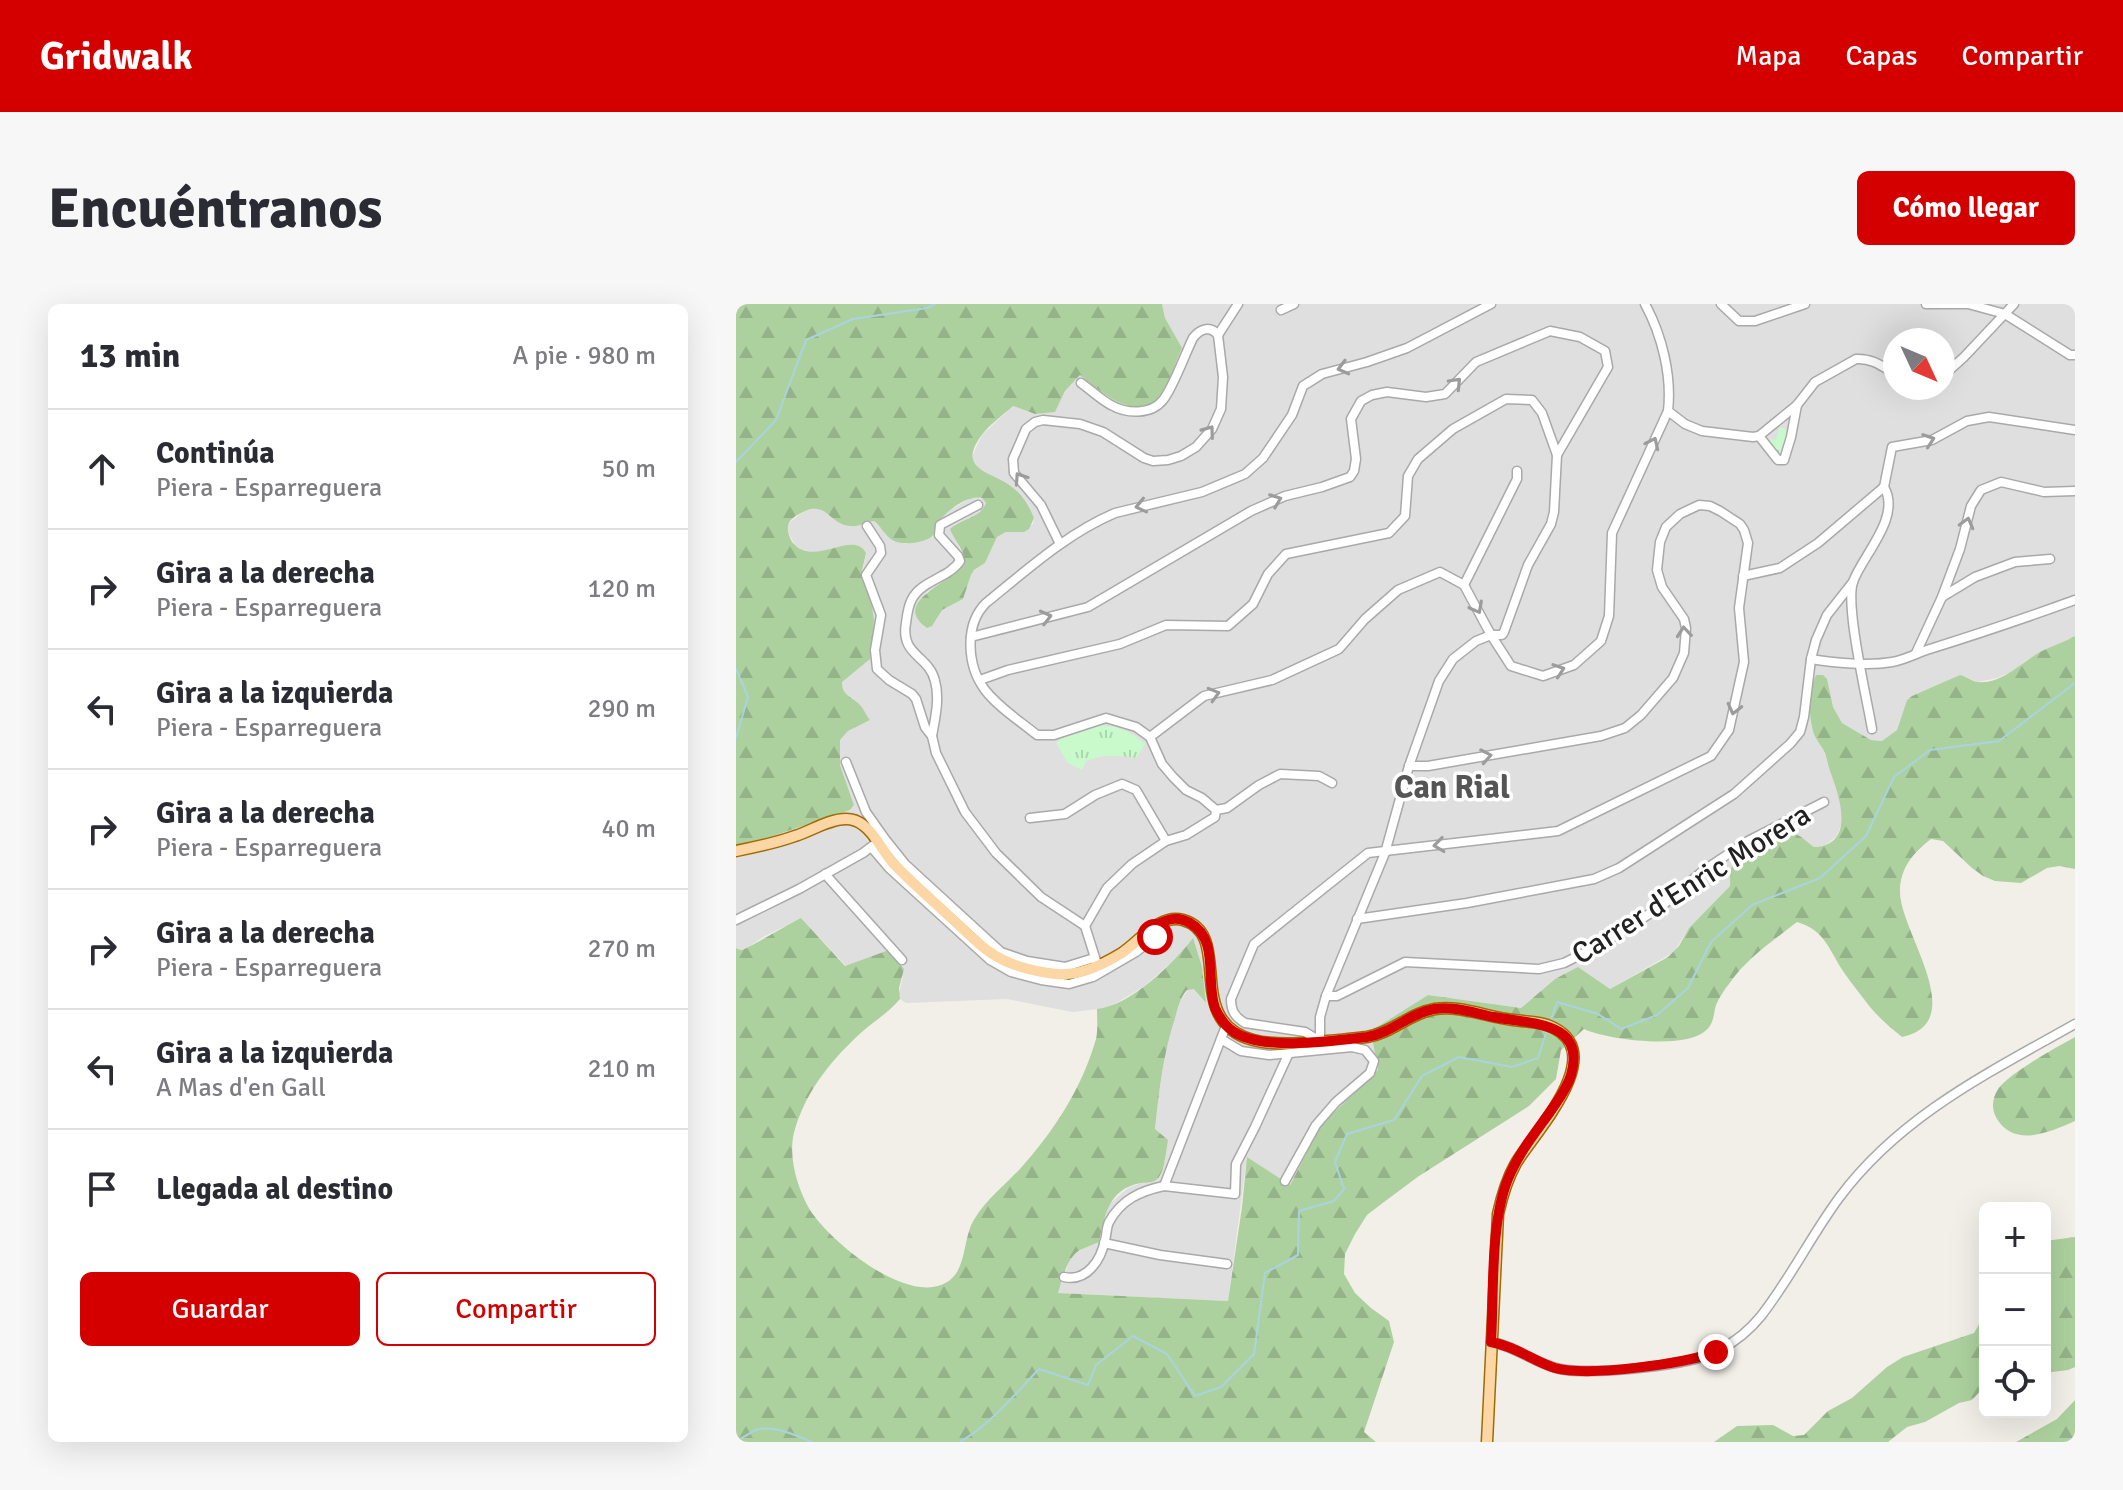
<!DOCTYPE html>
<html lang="es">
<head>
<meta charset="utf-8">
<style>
	:root { --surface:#fff; --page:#f7f7f7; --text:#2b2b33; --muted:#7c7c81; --line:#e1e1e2; --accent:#d40000 }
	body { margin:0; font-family:Signika,sans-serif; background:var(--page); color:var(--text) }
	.controls { position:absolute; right:24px; bottom:24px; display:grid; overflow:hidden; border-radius:12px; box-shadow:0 8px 32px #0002 }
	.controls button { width:72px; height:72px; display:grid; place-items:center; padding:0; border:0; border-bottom:2px solid var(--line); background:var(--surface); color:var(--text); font:40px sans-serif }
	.compass { position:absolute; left:1147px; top:24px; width:72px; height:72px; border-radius:50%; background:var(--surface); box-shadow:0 8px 32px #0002; rotate:134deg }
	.stop { position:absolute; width:24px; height:24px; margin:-18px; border:6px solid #d40000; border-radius:50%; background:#fff }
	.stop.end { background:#d40000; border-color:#fff; box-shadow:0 2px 8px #0008 }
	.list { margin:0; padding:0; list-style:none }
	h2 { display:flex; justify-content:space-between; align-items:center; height:104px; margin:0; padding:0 32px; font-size:34px }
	h2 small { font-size:26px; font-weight:400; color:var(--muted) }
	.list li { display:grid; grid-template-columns:52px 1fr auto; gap:24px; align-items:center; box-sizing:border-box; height:120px; padding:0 32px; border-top:2px solid var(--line) }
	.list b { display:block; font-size:30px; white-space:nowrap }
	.list p { margin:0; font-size:26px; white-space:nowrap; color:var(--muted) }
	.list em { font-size:26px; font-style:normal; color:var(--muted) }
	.actions { display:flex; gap:16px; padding:24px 32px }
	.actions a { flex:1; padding:18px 0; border:2px solid var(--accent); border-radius:12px; text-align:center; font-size:28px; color:var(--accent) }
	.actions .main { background:var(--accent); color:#fff }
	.icon { flex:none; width:44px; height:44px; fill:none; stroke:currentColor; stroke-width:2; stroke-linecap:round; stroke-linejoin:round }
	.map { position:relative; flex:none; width:1339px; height:1138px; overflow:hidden; border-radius:12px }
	header { display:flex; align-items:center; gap:48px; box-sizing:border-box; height:112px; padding:0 40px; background:var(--accent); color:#fff }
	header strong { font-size:38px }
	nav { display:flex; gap:44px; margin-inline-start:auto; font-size:28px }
	.intro { display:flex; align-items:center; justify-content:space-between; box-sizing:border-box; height:192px; padding:0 48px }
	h1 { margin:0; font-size:56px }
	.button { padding:20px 36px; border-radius:12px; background:var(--accent); color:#fff; font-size:28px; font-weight:700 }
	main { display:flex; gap:48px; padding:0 48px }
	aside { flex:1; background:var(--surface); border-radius:12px; box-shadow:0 8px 32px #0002 }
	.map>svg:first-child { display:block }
	.residential { fill:#e0dfdf; fill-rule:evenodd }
	.forest { fill:url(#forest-firs) }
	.park { fill:url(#park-tufts) }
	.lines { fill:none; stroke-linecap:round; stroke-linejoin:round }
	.stream { stroke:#aad3df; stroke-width:2 }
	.minor-casing { stroke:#a9a9a9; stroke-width:11 }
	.major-casing { stroke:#a06b00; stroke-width:13 }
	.minor { stroke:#fff; stroke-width:8 }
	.major { stroke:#fcd6a4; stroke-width:10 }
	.oneway { stroke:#9c9c9c }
	.route { stroke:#d40000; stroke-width:10 }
	.labels { text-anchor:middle; stroke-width:7; stroke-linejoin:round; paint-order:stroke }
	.street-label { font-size:30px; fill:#222; stroke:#fff }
	.neighbourhood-label { font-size:32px; font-weight:bold; fill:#555; stroke:#fff }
</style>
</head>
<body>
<header>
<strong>Gridwalk</strong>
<nav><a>Mapa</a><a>Capas</a><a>Compartir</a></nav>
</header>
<div class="intro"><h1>Encuéntranos</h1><a class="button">Cómo llegar</a></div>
<main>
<aside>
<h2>13 min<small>A pie · 980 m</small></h2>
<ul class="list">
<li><svg class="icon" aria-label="ahead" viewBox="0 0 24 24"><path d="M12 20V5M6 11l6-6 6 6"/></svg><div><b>Continúa</b><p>Piera - Esparreguera</p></div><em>50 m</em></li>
<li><svg class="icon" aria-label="right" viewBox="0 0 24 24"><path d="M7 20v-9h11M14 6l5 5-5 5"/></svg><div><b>Gira a la derecha</b><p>Piera - Esparreguera</p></div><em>120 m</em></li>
<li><svg class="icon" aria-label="left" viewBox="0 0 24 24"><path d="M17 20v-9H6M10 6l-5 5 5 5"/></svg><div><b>Gira a la izquierda</b><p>Piera - Esparreguera</p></div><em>290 m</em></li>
<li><svg class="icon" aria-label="right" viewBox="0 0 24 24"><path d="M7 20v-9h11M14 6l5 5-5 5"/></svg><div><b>Gira a la derecha</b><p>Piera - Esparreguera</p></div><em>40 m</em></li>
<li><svg class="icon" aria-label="right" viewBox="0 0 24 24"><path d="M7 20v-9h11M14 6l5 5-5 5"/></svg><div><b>Gira a la derecha</b><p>Piera - Esparreguera</p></div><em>270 m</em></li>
<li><svg class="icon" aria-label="left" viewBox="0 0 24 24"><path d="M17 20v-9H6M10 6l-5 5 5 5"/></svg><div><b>Gira a la izquierda</b><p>A Mas d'en Gall</p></div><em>210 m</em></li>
<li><svg class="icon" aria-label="arrive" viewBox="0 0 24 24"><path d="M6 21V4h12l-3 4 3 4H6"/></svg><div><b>Llegada al destino</b></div></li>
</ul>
<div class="actions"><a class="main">Guardar</a><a>Compartir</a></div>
</aside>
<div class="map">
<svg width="1339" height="1138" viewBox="0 0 1339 1138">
	<defs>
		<pattern id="forest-firs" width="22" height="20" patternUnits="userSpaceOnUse" patternTransform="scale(2)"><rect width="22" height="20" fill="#add19e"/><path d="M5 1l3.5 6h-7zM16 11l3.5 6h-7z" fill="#95b388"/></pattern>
		<pattern id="park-tufts" width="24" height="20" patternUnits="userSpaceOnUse" patternTransform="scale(2)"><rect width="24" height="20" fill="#c8facc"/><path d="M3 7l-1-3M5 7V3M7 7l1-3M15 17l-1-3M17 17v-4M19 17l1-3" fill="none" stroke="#acd6af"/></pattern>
	</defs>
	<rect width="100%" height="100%" fill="#f2efe9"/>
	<!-- residential -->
	<path class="residential" d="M426,0h913v332l-33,16 -17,9 -9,9 -19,8 -19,4 -12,-5 -54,19 -5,4 -10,30 -14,11 -12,-1 -29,-17 -7,-10 -4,-12 -17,-20 -4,32 1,12 5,13 10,17 12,35 5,31 -7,16 -11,8 -11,2 -22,-15 -7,2 -50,28 -5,24 -41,42 -15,24 -64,37 -55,-10 -34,29 -93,-13 -56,36 6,39 -57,55 -32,61 -42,-29 -19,144 -170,-8 11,-31 3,-5 10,-8 17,-7 8,-36 21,-18 13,-5 12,-1 7,-48 -5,-4 4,-37 9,-57 13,-36 7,-10 6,-2 11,14 -12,-63 -15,18 -35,30 -35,21 -36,4 -65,-13 -101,4 -6,-4 -1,-5 4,-18 -57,-10 -45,-48 -38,19 -16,11 -7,2 -4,-2v-103l34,-8 80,-27 4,-5 -14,-40v-25l8,-9 22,-11 -14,-19 -11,-7 -4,-5 25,-136 -14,-8 -38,8 -13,-4 -6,-4 -6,-11 -2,-7 3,-5 14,-11 13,-3 12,6 16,11h12l17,-4 19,20 11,3 24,-5 5,-4 4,-11 12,-13 21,-13 6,-2 6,2 4,5 -2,6 -10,7 -19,8 -4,5 13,29 -2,6 -13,14 -22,14 -11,16 3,12h17l6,-10 21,-11 8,-24 3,-5 11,-7 12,-26 9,-5h12l15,-8 1,-6 -5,-12 -12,-14 -10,-8 -23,-11 -10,-9 -2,-6 2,-6 8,-17 31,-29 22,8 20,-3 10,-20 15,-16 27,21 16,8 11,3 26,-11 21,-48 -16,-30zM1159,36h48v48h-48z"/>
	<!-- forest -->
	<g class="forest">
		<path d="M0,0h426l3,14 17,30c-7,14 -11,33 -21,46 -24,31 -60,-2 -81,-19l-15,16 -10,21 -20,2 -22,-8c-11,10 -24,19 -32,30 -23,32 6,35 27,48 12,8 21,20 26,34l-5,11 -5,3h-18l-9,5 -12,26 -11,7 -3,5 -8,24 -21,11 -10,16 -5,2c-41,-29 38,-48 37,-70 -1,-9 -11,-20 -14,-29 11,-11 30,-10 36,-26l-4,-5c-14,-3 -35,12 -43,24 -4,5 -3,12 -9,16 -9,5 -29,8 -38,2 -7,-5 -11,-13 -18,-19 -8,1 -15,6 -24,5 -21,-1 -23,-27 -49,-13 -6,3 -12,7 -13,13 -1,5 2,13 5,17 22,25 60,-14 73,10l-4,18 8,22 4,27 -4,39 -28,23c0,13 7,13 16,21 5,4 8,12 12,17l-22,11 -8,9v25l14,40 -4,5 -80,27 -34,8z"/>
		<path d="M1339,332v233l-16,-3 -12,2 -26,15 -26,-2 -12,-5 -11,-8 -29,-27 -12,-2c-17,13 -31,29 -31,52 -1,40 72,131 2,146 -11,-9 -23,-19 -32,-30 -9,-12 -19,-24 -27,-36 -14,-21 -18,-41 -46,-49 -24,19 -50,36 -68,62 -5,6 -10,14 -13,21 -3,11 -2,20 -12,27 -21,17 -97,8 -120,-3l-23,21 -5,29 -27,27 -110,70 -35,26 -17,13 -12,19 -10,20 -1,20 11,19 16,15 18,13 5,21 -30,90 12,10h-640v-494c2,1 4,2 6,2 5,-1 50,-28 59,-32l44,48 44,-16 15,19 -5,19 1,11c-11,13 -24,21 -37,32 -30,27 -56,58 -68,98 -8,25 2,59 15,81 20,31 91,90 131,75 28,-10 20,-46 34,-67 12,-19 30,-33 45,-49 34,-38 62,-81 76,-130 2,-9 1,-20 1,-30 33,-3 77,-46 96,-71l9,29 4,36 -12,-14 -7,1c-7,8 -9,18 -12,28 -12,36 -16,74 -20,111l13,11c-2,10 -3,29 -9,37 -5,7 -12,5 -18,6 -33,6 -36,32 -42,59 -6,3 -13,5 -19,8 -14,9 -17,28 -22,43l170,8 14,-94 5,-50 43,28 31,-60 57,-55 -7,-39 57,-36 93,13 34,-29 23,-12 32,22 58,-32 11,-11 10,-18 41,-42c1,-10 -3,-15 5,-23l50,-29c14,-3 19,6 29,13 43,-2 25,-52 16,-76 -2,-6 -3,-13 -5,-18 -4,-8 -10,-14 -12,-22 -5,-16 -4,-41 3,-56h7l4,4 6,28 9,16 29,17 11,1 15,-11 10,-30 5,-4 48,-21c8,2 15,9 24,7 22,-2 38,-20 56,-30 12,-6 24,-10 35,-16z"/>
		<path d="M1339,733v84c-25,11 -60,27 -78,-2 -6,-10 -5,-20 1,-30 11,-16 59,-42 77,-52z"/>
		<polygon points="1339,933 1339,1063 1332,1066 1309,1069 1309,937"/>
		<polygon points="1249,1010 1249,1082 1236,1096 1223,1099 1189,1118 1171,1123 1152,1138 978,1138 1001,1122 1037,1121 1057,1132 1068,1131 1092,1107 1116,1094 1151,1063 1167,1053 1238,1029"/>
		<polygon points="1339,1096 1339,1138 1280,1138 1321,1115"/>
	</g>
	<!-- park -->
	<g class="park">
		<polygon points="1044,123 1051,126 1049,149 1041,149 1033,135 1040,136"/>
		<path d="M358,421c20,0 36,5 51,19l-9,14c-19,-3 -32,-4 -50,3l-4,9 -14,-7 -12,-20 13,-10z"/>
	</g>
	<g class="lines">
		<!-- stream -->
		<g class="stream">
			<polyline points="0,158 40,116 70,36 117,15 191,4 199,0"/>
			<polyline points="0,365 12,393 0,434"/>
			<polyline points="815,716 821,698 862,710 885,725 921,711 952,684 975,638 1016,601 1084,574 1130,532 1158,473 1194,446 1263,437 1339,379"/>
			<path d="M0,1136c9,-2 16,-10 24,-11 16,-3 38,7 52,13"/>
			<path d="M224,1138c31,-18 55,-48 79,-73l49,16 8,-20 37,-29 34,18 28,42 26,-9 33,-33 11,-81 33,-18 1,-44 35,-10 10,-12 -9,-27 12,-28 47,-14 28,-44 37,-19 53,10 26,-9 9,-28"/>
		</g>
		<defs>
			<g id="minor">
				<path d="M909,0c17,31 27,72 23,107l17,13 17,7 51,6 6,-1 38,-31 18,-23 41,-23c16,-1 26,7 39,15"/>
				<polyline points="985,0 1003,17 1019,17 1069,0"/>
				<polyline points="1190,0 1232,0 1269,10 1334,51 1339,51"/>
				<polyline points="545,6 558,0"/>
				<polyline points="1207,72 1228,53 1278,0"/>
				<path d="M345,79c10,7 20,17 30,22 16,9 40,10 52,-5 10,-12 22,-46 30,-62 7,-9 17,-13 25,-3"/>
				<polyline points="1023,132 1042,156 1048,156 1055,133 1061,101"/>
				<polyline points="131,222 144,242 145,249 130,271 145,311 139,346 141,365 153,376 176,390 180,395 189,423 196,432 200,449 229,508 260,549 305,593 349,622"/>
				<polyline points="324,240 305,201 278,169 277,155 290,125 299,118 307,116 344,120 367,128 408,154 417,157 432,156 445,152 460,143 476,125 485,105 487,73 482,31 502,0"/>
				<polyline points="1007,272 1044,264 1082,239 1148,183 1156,143 1196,136 1231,117 1253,113 1339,126"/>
				<polyline points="728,281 781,175 781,167"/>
				<polyline points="1206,293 1239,273 1279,258 1314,255"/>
				<polyline points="235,333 352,303 515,207 549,192 586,183 614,173 618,167 620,155 615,115 625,97 636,91 651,88 690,93 709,90 740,58 814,27 844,33 869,47 872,63 821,151"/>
				<polyline points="1180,349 1206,293 1224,245 1235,202 1245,186 1265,178 1308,188 1339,187"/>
				<path d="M1075,355c22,4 59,7 81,3 13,-2 27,-10 41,-14 48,-15 95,-31 142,-48"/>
				<polyline points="244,376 272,366 384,340 430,321 492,322 517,300 532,270 550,250 653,229 669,212 672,172 682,155 717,125 770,95 796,96 806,109 821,151 818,208 815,220 792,261 768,328 766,331 755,331 740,337 717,355 703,377 673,462 649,549 590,692 584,713 584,737"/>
				<path d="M1136,425c-5,-30 -27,-123 -19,-147 9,-26 49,-65 31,-95"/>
				<path d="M196,432c3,-17 8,-38 3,-55 -6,-26 -35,-25 -29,-58 1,-8 2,-17 6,-24 10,-19 37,-21 48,-38l-2,-5 -19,-21 1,-10 38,-20"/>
				<polyline points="414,433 468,392 536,376 603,345 629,315 662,286 704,268 728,281 755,331 775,362 807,372 838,361 865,337 873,312 876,229 932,107"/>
				<polyline points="110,458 130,508 149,535 169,560 265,648 291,657 329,663 358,654"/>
				<polyline points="480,506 491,504 523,481 544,470 583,472 596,479"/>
				<polyline points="294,514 329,510 359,491 386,480 400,486 430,537"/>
				<polyline points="136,544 153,564 254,656 275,668 305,676 333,680 357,673 400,648 419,633 424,620"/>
				<polyline points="89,570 166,656"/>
				<polyline points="621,615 731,599 858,575 883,564 998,490 1054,440 1064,428 1068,413 1075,355 1080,336 1091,311 1117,278"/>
				<polyline points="0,616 63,585 127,549 139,540"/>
				<path d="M362,663l-13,-41 22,-38 25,-24 34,-23 20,-6 29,-18 1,-7 -14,-12 -16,-8 -13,-13 -11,-13 -12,-27 -14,-10 -30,-9 -52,17h-17c-17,-14 -38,-27 -52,-45 -18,-24 -21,-65 1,-87 41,-33 80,-69 129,-90l87,-21 43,-18 18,-16 29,-43 11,-29 19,-12 45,-12 40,-14 84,-44"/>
				<polyline points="590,692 601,692 669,658 803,665 828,659 862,642 926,602 968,566 1012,537 1088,498"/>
				<polyline points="485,735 505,747 533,751 616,743 629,746 638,757 634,769 600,798 580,821 549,877"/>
				<path d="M584,737l-15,-9 -60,-9c-10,-6 -14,-12 -14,-24l23,-55 114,-91 190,-22 153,-75 18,-26 15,-68 -5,-54 9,-65 -4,-13 -4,-6 -20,-13 -10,-5 -11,-1 -19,9 -14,13 -6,15 -3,28 5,17 22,32 2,9 -2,25 -11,25 -32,37 -16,13 -24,8 -173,30h-19"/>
				<polyline points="428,882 499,890 500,860 519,823 552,751"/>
				<polyline points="368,939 424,951 491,960"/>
				<path d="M328,973c23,5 37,-17 41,-37 2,-6 1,-12 4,-18 12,-22 31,-31 55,-36l62,-160"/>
				<path d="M755,1038c25,4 44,22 69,27 33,6 129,-3 158,-18 17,-9 31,-20 43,-35 29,-37 50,-80 78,-118 61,-82 149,-125 236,-174"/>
			</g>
			<path id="major" d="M0,547c20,-4 40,-8 59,-15 16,-5 34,-17 51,-17 7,0 12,2 17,6 13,9 19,26 30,38 18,19 38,36 57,54 14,12 26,26 41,36 16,11 38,17 57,20 27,5 51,-6 74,-20 17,-11 38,-40 61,-33 52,15 -1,101 70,120 29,8 83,0 114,-3 25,-4 43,-24 68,-28 26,-4 51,8 78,11 13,2 29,1 41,8 54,28 -20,105 -38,135 -9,16 -14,33 -18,51l-11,228"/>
		</defs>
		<!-- minor casing -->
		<use href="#minor" class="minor-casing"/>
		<!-- major casing -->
		<use href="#major" class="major-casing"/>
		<!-- minor -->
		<use href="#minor" class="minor"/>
		<!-- major -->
		<use href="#major" class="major"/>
	</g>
	<!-- one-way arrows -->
	<defs><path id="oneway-chevron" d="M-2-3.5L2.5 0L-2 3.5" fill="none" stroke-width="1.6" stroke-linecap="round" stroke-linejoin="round" transform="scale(2)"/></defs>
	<g class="oneway">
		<use href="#oneway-chevron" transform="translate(607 64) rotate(165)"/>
		<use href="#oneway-chevron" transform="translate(720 79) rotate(-46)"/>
		<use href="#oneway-chevron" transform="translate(473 127) rotate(-54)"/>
		<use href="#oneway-chevron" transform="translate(1193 136) rotate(-19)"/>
		<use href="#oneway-chevron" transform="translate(917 139) rotate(-65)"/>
		<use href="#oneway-chevron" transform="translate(284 174) rotate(-124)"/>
		<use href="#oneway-chevron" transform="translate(540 196) rotate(-21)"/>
		<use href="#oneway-chevron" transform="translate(405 202) rotate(167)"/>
		<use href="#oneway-chevron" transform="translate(1231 219) rotate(-75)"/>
		<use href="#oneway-chevron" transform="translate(741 304) rotate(62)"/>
		<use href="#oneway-chevron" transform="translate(310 313) rotate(-14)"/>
		<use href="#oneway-chevron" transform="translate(948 328) rotate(-95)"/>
		<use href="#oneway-chevron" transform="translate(823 366) rotate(-19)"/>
		<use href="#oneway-chevron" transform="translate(478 390) rotate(-16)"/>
		<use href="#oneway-chevron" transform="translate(998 405) rotate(104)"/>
		<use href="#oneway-chevron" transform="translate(750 452) rotate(-10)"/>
		<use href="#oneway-chevron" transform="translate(703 541) rotate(173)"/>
	</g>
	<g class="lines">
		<!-- route -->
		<path class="route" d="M419,633l5,-14c11,-5 19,-6 30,0 30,17 15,57 25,85 4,9 10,18 19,24 29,19 99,9 133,5 25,-4 43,-24 67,-28 22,-3 40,4 60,8 34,7 93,3 77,58 -4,14 -13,25 -21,37 -15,21 -32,42 -42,67 -18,44 -14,114 -17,163 24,4 42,19 64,26 33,9 128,-4 161,-16"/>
	</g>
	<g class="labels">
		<!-- street labels -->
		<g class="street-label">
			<text transform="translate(955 580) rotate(-32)" y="10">Carrer d'Enric Morera</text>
		</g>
		<!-- neighbourhood labels -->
		<g class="neighbourhood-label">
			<text x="716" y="494">Can Rial</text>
		</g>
	</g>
</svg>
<div class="controls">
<button>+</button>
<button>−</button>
<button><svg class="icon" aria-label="locate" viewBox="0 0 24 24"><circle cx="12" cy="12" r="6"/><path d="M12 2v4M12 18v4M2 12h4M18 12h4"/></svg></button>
</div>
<svg class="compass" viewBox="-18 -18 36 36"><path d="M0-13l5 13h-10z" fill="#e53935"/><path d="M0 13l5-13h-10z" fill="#7c7c81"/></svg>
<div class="stop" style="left:419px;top:633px"></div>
<div class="stop end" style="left:980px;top:1048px"></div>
</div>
</main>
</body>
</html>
